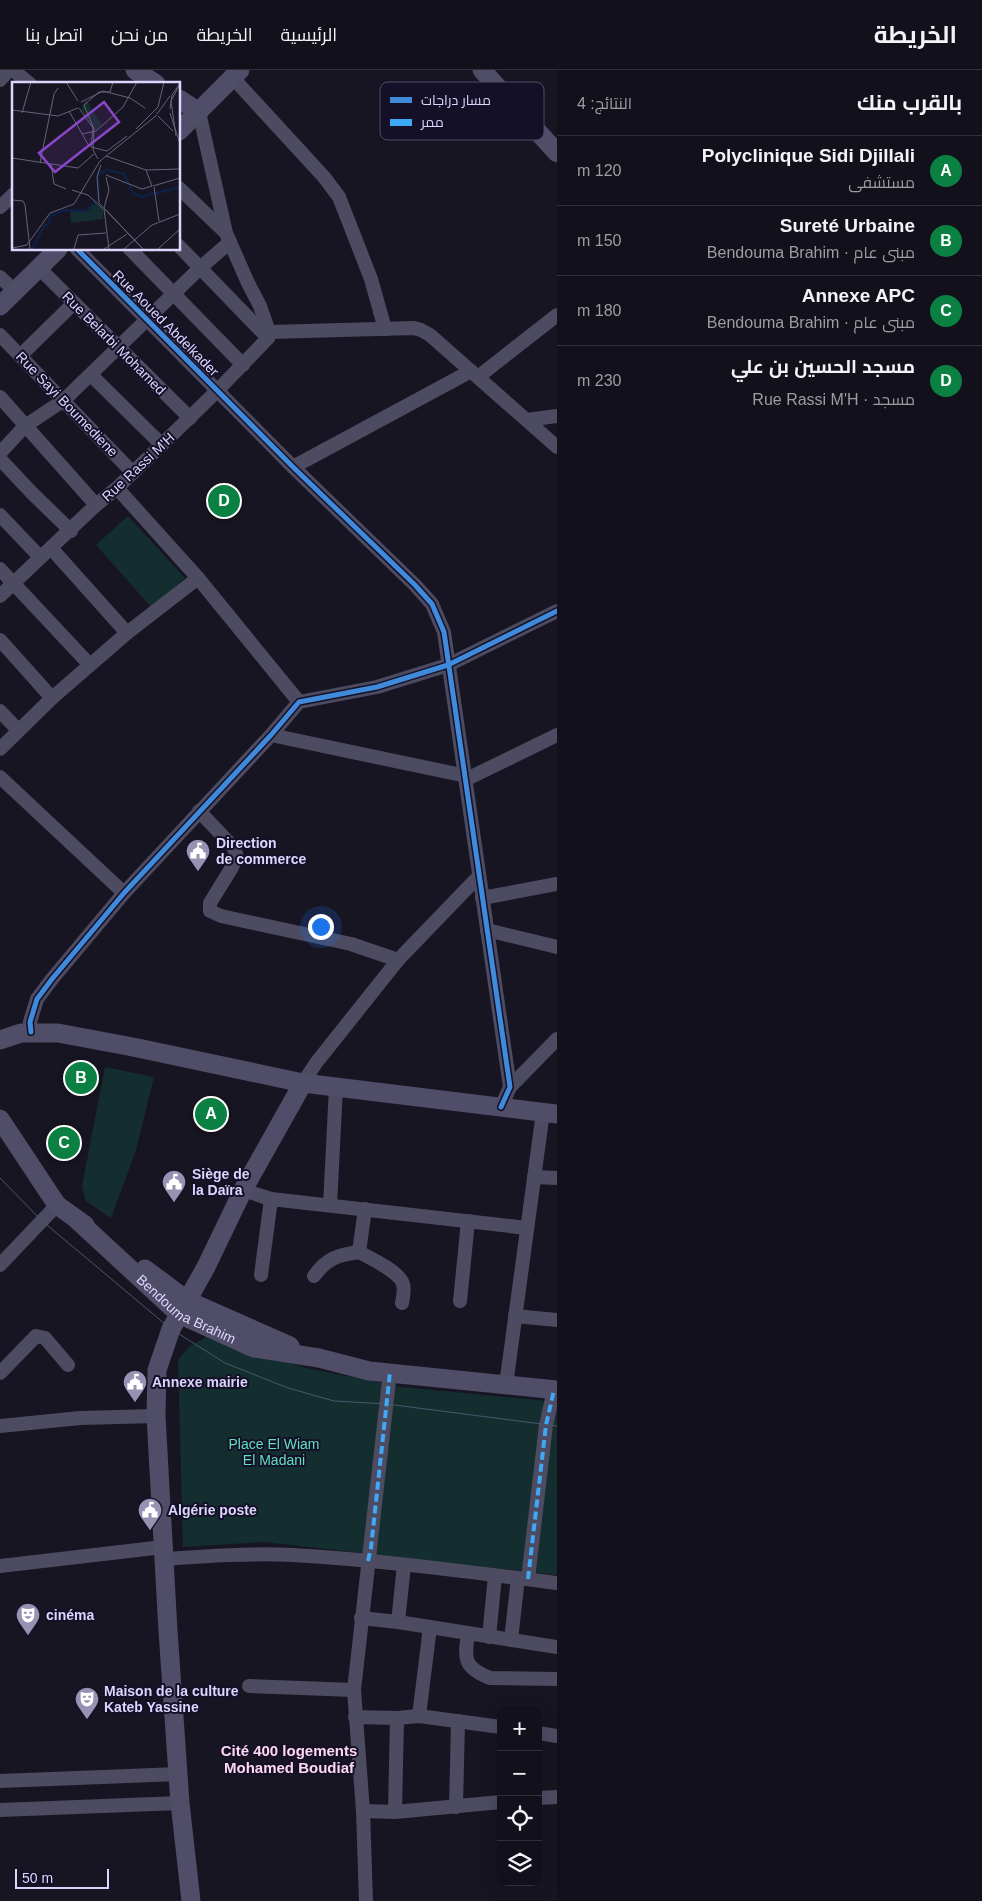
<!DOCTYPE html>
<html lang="ar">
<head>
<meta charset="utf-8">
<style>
	:root { --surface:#12101a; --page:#1b1923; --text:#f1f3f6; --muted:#9c9da2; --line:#313039; --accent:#0b8043 }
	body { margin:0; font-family:Arial,Cairo,sans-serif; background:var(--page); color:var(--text); direction:rtl }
	.controls { position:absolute; right:15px; bottom:15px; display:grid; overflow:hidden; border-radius:10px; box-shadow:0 5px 20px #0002 }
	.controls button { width:45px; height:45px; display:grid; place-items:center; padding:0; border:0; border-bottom:1px solid var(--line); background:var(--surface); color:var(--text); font:25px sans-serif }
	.scale { position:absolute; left:15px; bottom:12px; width:94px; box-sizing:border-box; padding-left:5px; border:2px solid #dcd6fe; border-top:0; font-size:14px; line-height:18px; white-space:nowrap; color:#dcd6fe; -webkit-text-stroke:4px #141027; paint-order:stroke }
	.you { position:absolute; left:320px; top:856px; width:18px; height:18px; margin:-12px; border:4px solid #fff; border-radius:50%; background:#1a73e8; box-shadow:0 0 0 8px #1a73e833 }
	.badge { display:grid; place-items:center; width:32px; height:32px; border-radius:50%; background:var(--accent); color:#fff; font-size:16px; font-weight:700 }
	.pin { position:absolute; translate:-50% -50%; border:2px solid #fff; box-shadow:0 1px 5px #0006 }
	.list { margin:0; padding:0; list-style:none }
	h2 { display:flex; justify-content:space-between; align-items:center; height:65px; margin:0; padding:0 20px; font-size:21px }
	h2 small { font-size:16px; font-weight:400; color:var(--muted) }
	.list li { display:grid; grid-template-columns:32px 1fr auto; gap:15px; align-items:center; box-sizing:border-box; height:70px; padding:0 20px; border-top:1px solid var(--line) }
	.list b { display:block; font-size:19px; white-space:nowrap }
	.list p { margin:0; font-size:16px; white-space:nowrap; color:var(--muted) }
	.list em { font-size:16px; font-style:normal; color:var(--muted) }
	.icon { flex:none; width:28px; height:28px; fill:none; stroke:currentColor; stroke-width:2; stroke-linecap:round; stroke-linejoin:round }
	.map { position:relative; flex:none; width:557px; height:1831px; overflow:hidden; direction:ltr }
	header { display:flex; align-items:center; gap:30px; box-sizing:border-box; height:70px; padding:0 25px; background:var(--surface); border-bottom:1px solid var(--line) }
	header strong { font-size:24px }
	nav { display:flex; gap:28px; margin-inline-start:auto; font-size:18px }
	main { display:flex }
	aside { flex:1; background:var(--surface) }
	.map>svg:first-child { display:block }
	.green { fill:#142d2e }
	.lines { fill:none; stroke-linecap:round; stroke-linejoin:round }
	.street { stroke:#4c4b62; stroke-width:14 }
	.secondary { stroke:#4f4d68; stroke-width:19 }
	.tram { stroke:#455a6b; stroke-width:1 }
	.quiet { stroke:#3fa9f5; stroke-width:4; stroke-dasharray:8 4; stroke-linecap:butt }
	.cycleway-casing { stroke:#141027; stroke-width:8 }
	.cycleway { stroke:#408adc; stroke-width:5 }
	.labels { text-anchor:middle; stroke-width:4; stroke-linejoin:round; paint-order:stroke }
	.street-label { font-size:14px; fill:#dcd6fe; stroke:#141027 }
	.poi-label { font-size:14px; font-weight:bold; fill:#dcd6fe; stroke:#141027; text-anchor:start }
	.park-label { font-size:14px; fill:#62dec2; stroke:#141027 }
	.neighbourhood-label { font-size:15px; font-weight:bold; fill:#fed8f0; stroke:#141027 }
	.inset-river { fill:none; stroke:#0e2145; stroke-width:2.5 }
	.inset-road { fill:none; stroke:#66627a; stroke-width:1 }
	.view { fill:#8a46c8; fill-opacity:0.15; stroke:#8a46c8; stroke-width:2.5 }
	.inset-edge { fill:none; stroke:#dcd6fe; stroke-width:2.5 }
	.key { fill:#141027; stroke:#504b68; stroke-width:1 }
	.key-label { font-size:14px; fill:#dcd6fe }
</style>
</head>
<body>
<header>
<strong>الخريطة</strong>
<nav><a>الرئيسية</a><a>الخريطة</a><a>من نحن</a><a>اتصل بنا</a></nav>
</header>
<main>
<aside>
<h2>بالقرب منك<small>النتائج: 4</small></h2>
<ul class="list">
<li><span class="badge">A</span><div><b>Polyclinique Sidi Djillali</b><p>مستشفى</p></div><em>120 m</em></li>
<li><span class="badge">B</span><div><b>Sureté Urbaine</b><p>مبنى عام · Bendouma Brahim</p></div><em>150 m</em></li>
<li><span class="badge">C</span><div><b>Annexe APC</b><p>مبنى عام · Bendouma Brahim</p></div><em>180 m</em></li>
<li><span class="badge">D</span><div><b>مسجد الحسين بن علي</b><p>مسجد · Rue Rassi M'H</p></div><em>230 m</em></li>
</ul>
</aside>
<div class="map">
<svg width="557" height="1831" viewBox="0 0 557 1831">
	<rect width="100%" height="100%" fill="#181522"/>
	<!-- green -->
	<g class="green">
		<polygon points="128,446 185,508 152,538 96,475"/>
		<polygon points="105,997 154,1007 136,1080 111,1148 86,1131 82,1116"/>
		<polygon points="206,1267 222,1271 306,1298 403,1317 557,1332 557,1505 264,1472 183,1477 178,1290 189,1277"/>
	</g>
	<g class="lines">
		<!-- street -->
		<g class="street">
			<polyline points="13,0 30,14"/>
			<polyline points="233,8 324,107 339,127 371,209 385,259"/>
			<polyline points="0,10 9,0"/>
			<polyline points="199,42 226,163 248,213 260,236 269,262"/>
			<polyline points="179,118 226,163"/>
			<polyline points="0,137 14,124"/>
			<polyline points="179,176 268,268"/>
			<polyline points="77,179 293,397 415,515 432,534 444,562 510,1017 501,1037"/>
			<polyline points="130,179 243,295"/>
			<polyline points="39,198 190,348"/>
			<polyline points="0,207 15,221"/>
			<polyline points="269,262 414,258 421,260 430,265 557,377"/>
			<polyline points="0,265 133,403"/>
			<polyline points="20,286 74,233"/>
			<polyline points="91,305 162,375"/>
			<polyline points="478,307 557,245"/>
			<polyline points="0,327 96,435"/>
			<polyline points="527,350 557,346"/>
			<polyline points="0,383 25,356 64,330 200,198 230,172"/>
			<polyline points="0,389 32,423 71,461"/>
			<polyline points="293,397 471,301"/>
			<polyline points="117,418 198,508 299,632"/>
			<polyline points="0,445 40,487"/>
			<polyline points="0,499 89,594"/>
			<polyline points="0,526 96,435 117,418 217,321 268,268 269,262"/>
			<polyline points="127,563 198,508"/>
			<polyline points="0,570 52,628"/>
			<polyline points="0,641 18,660"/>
			<polyline points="271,665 471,707 557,665"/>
			<polyline points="0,679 52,628 127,563 51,478"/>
			<polyline points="0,707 124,823"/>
			<polyline points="199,741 234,778 237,787 231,799 210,833 210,841 221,846 351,874 398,890"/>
			<polyline points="482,828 557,814"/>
			<polyline points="487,860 557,877"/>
			<polyline points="31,962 30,952 37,929 52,909 124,823 271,665 299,632 377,617 448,595 557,541"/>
			<polyline points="303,1013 316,993 398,890 479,806"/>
			<polyline points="510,1017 557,969"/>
			<polyline points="534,1107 557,1108"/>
			<polyline points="243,1120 271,1129 527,1158"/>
			<polyline points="330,1135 336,1017"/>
			<polyline points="359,1182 365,1139"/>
			<polyline points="0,1195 57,1135"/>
			<polyline points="261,1205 271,1129"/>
			<path d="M314,1206c13,-18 24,-21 45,-24 11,6 41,20 44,32 2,6 0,13 -1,19"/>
			<polyline points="460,1231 468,1151"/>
			<polyline points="515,1246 557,1250"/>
			<polyline points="0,1303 36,1266 45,1268 68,1295"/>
			<polyline points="506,1315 543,1042"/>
			<polyline points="0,1356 80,1348 156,1346"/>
			<path d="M165,1489c42,-3 85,-6 128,-4 88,5 176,17 264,28"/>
			<polyline points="0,1496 163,1477"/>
			<polyline points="528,1509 546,1355 554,1320"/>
			<polyline points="361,1548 398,1552 557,1577"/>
			<polyline points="398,1552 404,1495"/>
			<path d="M468,1564c-4,25 -4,34 22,44l67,1"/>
			<polyline points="489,1567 495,1506"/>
			<polyline points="511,1570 518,1508"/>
			<polyline points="249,1616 354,1620"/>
			<polyline points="419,1646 430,1557"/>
			<polyline points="355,1647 397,1648 419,1646 501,1657"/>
			<polyline points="538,1663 557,1666"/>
			<polyline points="0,1711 179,1704"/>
			<polyline points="538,1728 557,1727"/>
			<polyline points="456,1737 458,1651"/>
			<polyline points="0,1740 180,1733"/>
			<polyline points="363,1741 395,1742 501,1732"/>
			<polyline points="395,1742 397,1648"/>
			<polyline points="366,1831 363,1741 354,1620 390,1302"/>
		</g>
		<!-- secondary -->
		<g class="secondary">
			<polyline points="135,0 156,14"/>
			<polyline points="482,0 557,83"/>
			<polyline points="179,29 199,42"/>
			<polyline points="179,61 240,0"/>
			<polyline points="0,236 58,179"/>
			<polyline points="0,970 21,963 58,963 133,977 303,1013 557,1044"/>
			<polyline points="0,1049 57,1135 85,1155"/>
			<path id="s1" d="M75,1148l104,96 75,34 65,10 50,13 188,19"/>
			<polyline points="145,1199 188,1231 290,1276"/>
			<polyline points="191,1831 180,1733 168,1561 156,1346 157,1300 171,1259 206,1197 243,1120 303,1013"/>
		</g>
		<!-- tram -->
		<polyline class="tram" points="0,1108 41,1150 171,1259 225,1293 288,1318 334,1331 387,1334 557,1356"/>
		<!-- quiet -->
		<g class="quiet">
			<polyline points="368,1491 371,1478 390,1302"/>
			<polyline points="528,1509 546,1355 554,1320"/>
		</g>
		<defs>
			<g id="cycleway">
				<polyline points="77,179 293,397 415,515 432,534 444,562 510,1017 501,1037"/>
				<polyline points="31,962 30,952 37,929 52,909 124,823 271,665 299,632 377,617 448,595 557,541"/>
			</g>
		</defs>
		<!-- cycleway casing -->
		<use href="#cycleway" class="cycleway-casing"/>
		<!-- cycleway -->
		<use href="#cycleway" class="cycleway"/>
	</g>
	<!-- icons -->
	<defs>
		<symbol id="civic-pin" viewBox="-11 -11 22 30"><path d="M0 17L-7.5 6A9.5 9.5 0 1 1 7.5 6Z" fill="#9792b1" stroke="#141027"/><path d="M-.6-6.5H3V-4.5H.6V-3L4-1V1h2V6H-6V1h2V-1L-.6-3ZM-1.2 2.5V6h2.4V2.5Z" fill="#fff"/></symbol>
		<symbol id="theatre-pin" viewBox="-11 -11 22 30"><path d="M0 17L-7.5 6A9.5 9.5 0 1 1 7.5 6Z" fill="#9792b1" stroke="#141027"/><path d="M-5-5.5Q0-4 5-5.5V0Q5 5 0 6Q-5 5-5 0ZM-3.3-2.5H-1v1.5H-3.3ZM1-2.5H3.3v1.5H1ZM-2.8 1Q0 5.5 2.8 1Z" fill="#fff"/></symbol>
	</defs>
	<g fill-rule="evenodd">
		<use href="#civic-pin" x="184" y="767" width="28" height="38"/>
		<use href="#civic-pin" x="160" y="1098" width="28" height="38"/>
		<use href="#civic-pin" x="121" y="1298" width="28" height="38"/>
		<use href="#civic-pin" x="136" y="1426" width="28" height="38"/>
		<use href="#theatre-pin" x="14" y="1531" width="28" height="38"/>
		<use href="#theatre-pin" x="73" y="1615" width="28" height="38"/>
	</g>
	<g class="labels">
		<!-- street labels -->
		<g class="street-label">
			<text transform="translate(166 253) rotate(45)" y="5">Rue Aoued Abdelkader</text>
			<text transform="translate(114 273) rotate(45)" y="5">Rue Belarbi Mohamed</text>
			<text transform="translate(67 334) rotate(46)" y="5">Rue Sayi Boumediene</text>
			<text transform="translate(138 397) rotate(-43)" y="5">Rue Rassi M'H</text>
			<text dy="5" stroke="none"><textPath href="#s1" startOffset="145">Bendouma Brahim</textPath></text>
		</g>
		<!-- poi labels -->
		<g class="poi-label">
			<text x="216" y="778">Direction<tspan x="216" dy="16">de commerce</tspan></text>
			<text x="192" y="1109">Siège de<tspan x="192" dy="16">la Daïra</tspan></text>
			<text x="152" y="1317">Annexe mairie</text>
			<text x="168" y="1445">Algérie poste</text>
			<text x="46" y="1550">cinéma</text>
			<text x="104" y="1626">Maison de la culture<tspan x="104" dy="16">Kateb Yassine</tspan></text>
		</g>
		<!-- park labels -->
		<g class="park-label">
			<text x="274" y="1379">Place El Wiam<tspan x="274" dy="16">El Madani</tspan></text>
		</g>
		<!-- neighbourhood labels -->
		<g class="neighbourhood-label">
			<text x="289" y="1686">Cité 400 logements<tspan x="289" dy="17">Mohamed Boudiaf</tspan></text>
		</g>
	</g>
	<!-- overview -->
	<g transform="translate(12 12)">
		<rect width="168" height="168" fill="#181522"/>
		<path d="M83,121l8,6v10l-32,4 -1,-13 16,2z" fill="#142d2e"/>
		<path d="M74,18l16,25 -7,6 -14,-23z" fill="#142d2e"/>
		<path class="inset-river" d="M87,115l-1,-22 9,-5 17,4 9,19 8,4 39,-10M14,167l7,-1 11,-22 5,-2 1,-8 14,-6 23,1 10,-12"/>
		<path class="inset-road" d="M54,0l12,19M118,16l15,10M69,20l22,-11 27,7M67,26l14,20 -2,19M158,27l2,-14 8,-12M0,28l46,6 20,-8M57,29l20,35M10,31l9,-31M158,31l10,31M145,32l13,-18M146,34l15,15M124,47l22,-22 6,-25M70,52l14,-3 27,-24 14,-25M164,54l-5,-35 9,-17M79,65l16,4 20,-15M94,74l40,14 34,-1M0,76l66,10M86,77l-5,-9 1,-21 -10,-24 15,-13h11l3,-10M28,81l14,-69 4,-6M39,82l3,20 12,5M89,83l-4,12 2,26 44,46M66,86l16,-14M134,88l6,16M94,93l36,14 10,-3M141,104l27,-8M142,105l5,34M60,108l16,5 15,14M0,118l11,1 2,4 5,44M92,126l5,-18 -3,-13M92,127l5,40M93,127l38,40M15,163l23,-32 24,-9 26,-43 57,-46M0,166l15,-3M62,167l4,-14 28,-2M92,167l23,-15M112,167l28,-24 28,-11M146,167l22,-20"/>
		<path class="view" d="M92,20l15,20 -64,50 -16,-19z"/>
		<rect width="168" height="168" class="inset-edge"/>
	</g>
	<!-- legend -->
	<rect x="380" y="12" width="164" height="58" rx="8" class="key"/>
	<rect x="390" y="27" width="22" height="6" fill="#408adc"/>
	<rect x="390" y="49" width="22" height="7" fill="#3fa9f5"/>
	<g class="key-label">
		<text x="421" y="35">مسار دراجات</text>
		<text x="421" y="57">ممر</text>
	</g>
</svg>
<div class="controls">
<button>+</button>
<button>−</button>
<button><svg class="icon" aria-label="locate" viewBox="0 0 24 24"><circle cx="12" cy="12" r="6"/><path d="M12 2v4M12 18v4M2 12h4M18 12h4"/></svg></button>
<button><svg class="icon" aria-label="layers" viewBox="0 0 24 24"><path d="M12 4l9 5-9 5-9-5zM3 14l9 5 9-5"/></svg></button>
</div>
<div class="scale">50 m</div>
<div class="you"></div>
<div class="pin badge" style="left:211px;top:1044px">A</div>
<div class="pin badge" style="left:81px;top:1008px">B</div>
<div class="pin badge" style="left:64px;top:1073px">C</div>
<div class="pin badge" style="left:224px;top:431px">D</div>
</div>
</main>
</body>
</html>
